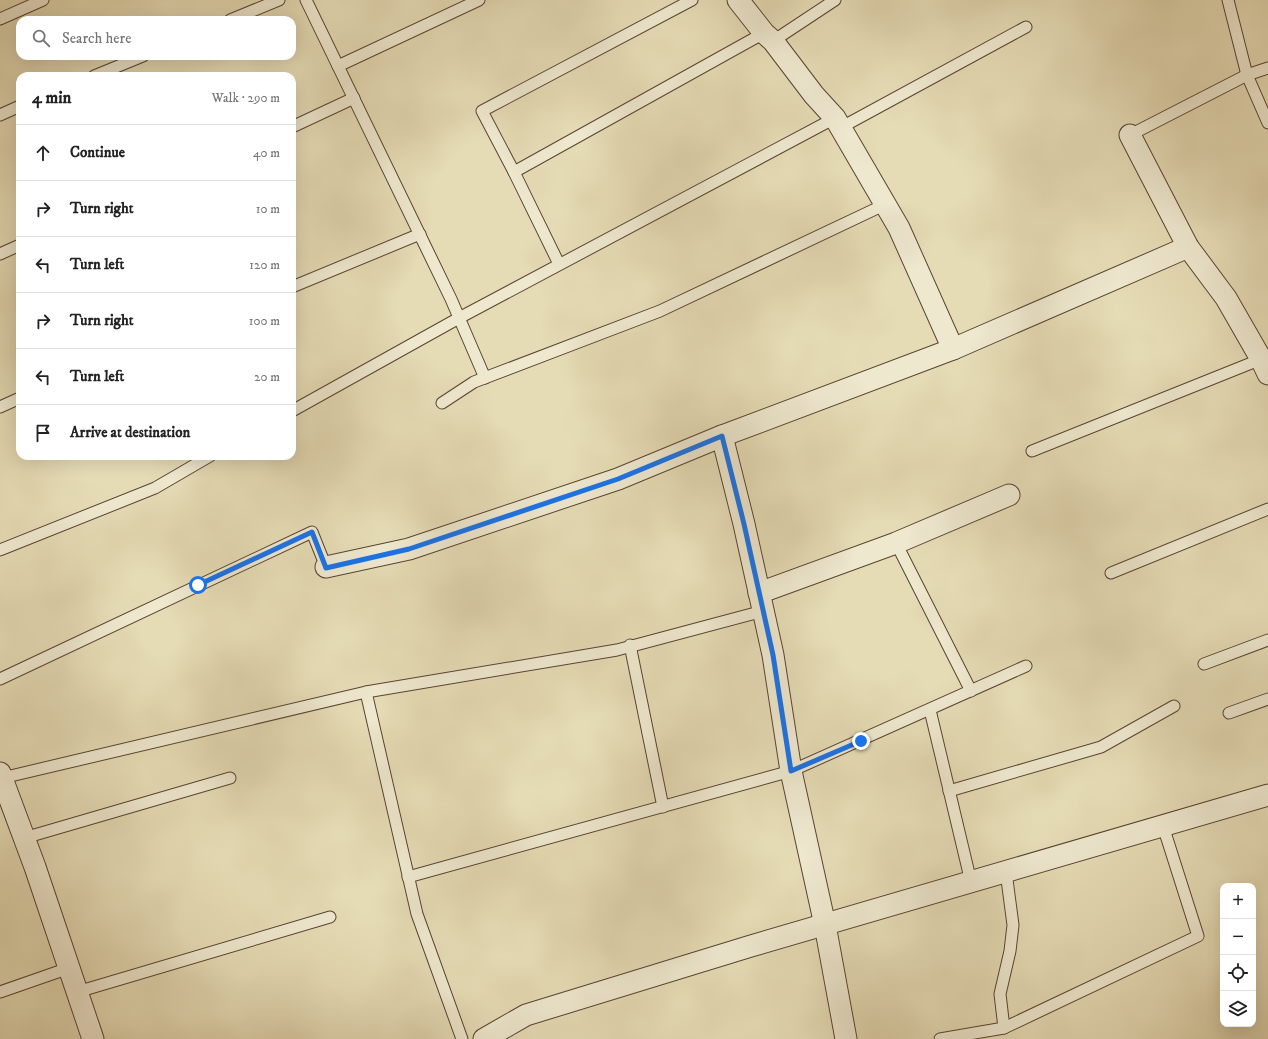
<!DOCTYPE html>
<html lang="en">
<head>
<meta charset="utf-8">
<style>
	:root { --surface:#fff; --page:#f6f6f6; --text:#222; --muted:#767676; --line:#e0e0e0 }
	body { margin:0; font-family:"IM FELL DW Pica",serif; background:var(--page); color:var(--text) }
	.controls { position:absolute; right:12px; bottom:12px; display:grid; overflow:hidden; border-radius:8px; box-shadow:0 4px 16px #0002 }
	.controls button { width:36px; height:36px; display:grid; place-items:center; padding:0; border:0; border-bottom:1px solid var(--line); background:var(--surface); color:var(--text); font:20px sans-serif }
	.stop { position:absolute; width:12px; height:12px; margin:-9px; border:3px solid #1a73e8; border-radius:50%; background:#fff }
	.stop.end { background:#1a73e8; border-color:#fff; box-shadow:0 1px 4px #0008 }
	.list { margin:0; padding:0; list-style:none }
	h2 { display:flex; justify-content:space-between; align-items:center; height:52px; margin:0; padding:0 16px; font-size:17px }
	h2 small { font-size:13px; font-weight:400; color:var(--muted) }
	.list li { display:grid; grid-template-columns:26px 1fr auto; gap:12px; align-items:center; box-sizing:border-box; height:56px; padding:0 16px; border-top:1px solid var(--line) }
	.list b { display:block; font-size:15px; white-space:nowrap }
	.list em { font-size:13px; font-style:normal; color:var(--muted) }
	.icon { flex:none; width:22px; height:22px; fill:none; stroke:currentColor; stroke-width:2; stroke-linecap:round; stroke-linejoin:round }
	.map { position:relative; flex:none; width:1268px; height:1039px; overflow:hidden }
	.search { position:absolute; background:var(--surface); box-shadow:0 4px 16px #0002; left:16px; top:16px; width:280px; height:44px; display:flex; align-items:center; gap:10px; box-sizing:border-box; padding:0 14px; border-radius:12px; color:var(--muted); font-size:15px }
	.panel { position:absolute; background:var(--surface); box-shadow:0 4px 16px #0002; left:16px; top:72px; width:280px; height:388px; border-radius:12px }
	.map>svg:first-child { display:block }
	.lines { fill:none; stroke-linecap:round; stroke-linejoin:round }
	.lane-casing { stroke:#594430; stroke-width:13 }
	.street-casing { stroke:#594430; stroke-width:23 }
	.lane { stroke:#eee8cf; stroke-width:11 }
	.street { stroke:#eee8cf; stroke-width:21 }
	.route { stroke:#1a73e8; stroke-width:5 }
</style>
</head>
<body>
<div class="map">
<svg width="1268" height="1039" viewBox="0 0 1268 1039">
	<rect width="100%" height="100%" fill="#e5dbb5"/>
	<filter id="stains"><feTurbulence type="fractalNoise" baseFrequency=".005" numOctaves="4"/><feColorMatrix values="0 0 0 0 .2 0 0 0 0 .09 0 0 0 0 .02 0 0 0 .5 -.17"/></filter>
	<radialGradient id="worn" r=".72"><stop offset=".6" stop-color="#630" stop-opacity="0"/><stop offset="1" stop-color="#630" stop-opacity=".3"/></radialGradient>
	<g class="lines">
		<defs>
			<g id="lane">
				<polyline points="306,0 451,299 485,378"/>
				<polyline points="1228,0 1247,75 1268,123"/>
				<polyline points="0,19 43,0"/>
				<polyline points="230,20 279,0"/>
				<polyline points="773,41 835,0"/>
				<polyline points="338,66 479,0"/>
				<polyline points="94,76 143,56"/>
				<polyline points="0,115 20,106"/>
				<polyline points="292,127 354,98"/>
				<polyline points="840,128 1026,27"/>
				<polyline points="1130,135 1247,75 1268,68"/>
				<polyline points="514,172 764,33"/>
				<polyline points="0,254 20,245"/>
				<polyline points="559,264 514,172 482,111 692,0"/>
				<polyline points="292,287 420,234"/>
				<polyline points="442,403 474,382 660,311 886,204"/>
				<polyline points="0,407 20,398"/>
				<polyline points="292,411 459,318 835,118"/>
				<polyline points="1032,451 1264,358"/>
				<polyline points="896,543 971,691"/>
				<polyline points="0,550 155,488 210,456"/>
				<polyline points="1111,573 1268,509"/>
				<polyline points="630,645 663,807"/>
				<polyline points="1204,664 1268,640"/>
				<polyline points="0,679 312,532 326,567"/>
				<polyline points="366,692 417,914 462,1039"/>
				<polyline points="930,710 971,882"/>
				<polyline points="1229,713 1268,699"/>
				<polyline points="2,778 366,692 617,650 763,611"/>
				<polyline points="949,791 1101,747 1174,706"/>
				<polyline points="24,838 230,778"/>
				<polyline points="408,877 791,771 1026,666"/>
				<polyline points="0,992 69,968"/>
				<polyline points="77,992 330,917"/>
				<polyline points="1004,1028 1000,994 1010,951 1013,925 1006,872"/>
				<polyline points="940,1039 1004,1028 1198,936 1163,826"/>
			</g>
			<g id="street">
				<polyline points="738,0 764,33 773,41 814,95 835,118 899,228 953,349"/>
				<polyline points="1130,135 1188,247 1226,298 1261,359 1268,374"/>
				<polyline points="722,436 744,524 773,655 791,771 825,925 846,1039"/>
				<polyline points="326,567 409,549 618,479 722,436 953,349 1188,247"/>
				<polyline points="759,593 896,543 1009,495"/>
				<polyline points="0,773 35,867 93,1039"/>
				<polyline points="484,1039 526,1015 751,946 1268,795"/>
			</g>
		</defs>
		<!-- lane casing -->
		<use href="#lane" class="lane-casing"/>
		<!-- street casing -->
		<use href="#street" class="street-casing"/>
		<!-- lane -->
		<use href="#lane" class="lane"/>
		<!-- street -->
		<use href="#street" class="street"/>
	</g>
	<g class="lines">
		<!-- route -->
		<polyline class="route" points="198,585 312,532 326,568 409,549 618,479 722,436 744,524 773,655 791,771 861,741"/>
	</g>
	<rect width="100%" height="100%" filter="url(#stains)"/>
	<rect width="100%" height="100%" fill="url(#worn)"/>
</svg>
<div class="controls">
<button>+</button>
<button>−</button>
<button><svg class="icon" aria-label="locate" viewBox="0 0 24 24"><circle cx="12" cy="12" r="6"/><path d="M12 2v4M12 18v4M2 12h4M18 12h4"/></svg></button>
<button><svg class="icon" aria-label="layers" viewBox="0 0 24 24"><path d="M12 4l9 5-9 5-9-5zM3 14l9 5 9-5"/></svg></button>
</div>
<div class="stop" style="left:198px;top:585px"></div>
<div class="stop end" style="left:861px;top:741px"></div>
<div class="search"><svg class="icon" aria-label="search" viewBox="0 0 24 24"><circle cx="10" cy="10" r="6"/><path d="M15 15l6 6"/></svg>Search here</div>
<section class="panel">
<h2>4 min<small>Walk · 290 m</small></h2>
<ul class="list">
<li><svg class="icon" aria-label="ahead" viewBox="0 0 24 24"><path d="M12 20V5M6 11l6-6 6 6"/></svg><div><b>Continue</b></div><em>40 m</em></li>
<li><svg class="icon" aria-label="right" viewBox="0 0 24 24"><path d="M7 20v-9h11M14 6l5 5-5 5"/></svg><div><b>Turn right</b></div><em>10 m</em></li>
<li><svg class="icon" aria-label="left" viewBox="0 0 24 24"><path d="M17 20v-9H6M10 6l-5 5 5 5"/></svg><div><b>Turn left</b></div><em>120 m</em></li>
<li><svg class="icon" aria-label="right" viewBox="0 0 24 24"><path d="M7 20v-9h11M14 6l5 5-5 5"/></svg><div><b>Turn right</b></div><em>100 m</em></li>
<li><svg class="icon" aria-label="left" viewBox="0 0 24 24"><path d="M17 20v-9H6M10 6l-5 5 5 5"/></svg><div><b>Turn left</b></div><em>20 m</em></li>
<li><svg class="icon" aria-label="arrive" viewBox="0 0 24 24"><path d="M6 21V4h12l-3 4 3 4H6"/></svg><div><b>Arrive at destination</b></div></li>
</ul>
</section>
</div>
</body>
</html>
